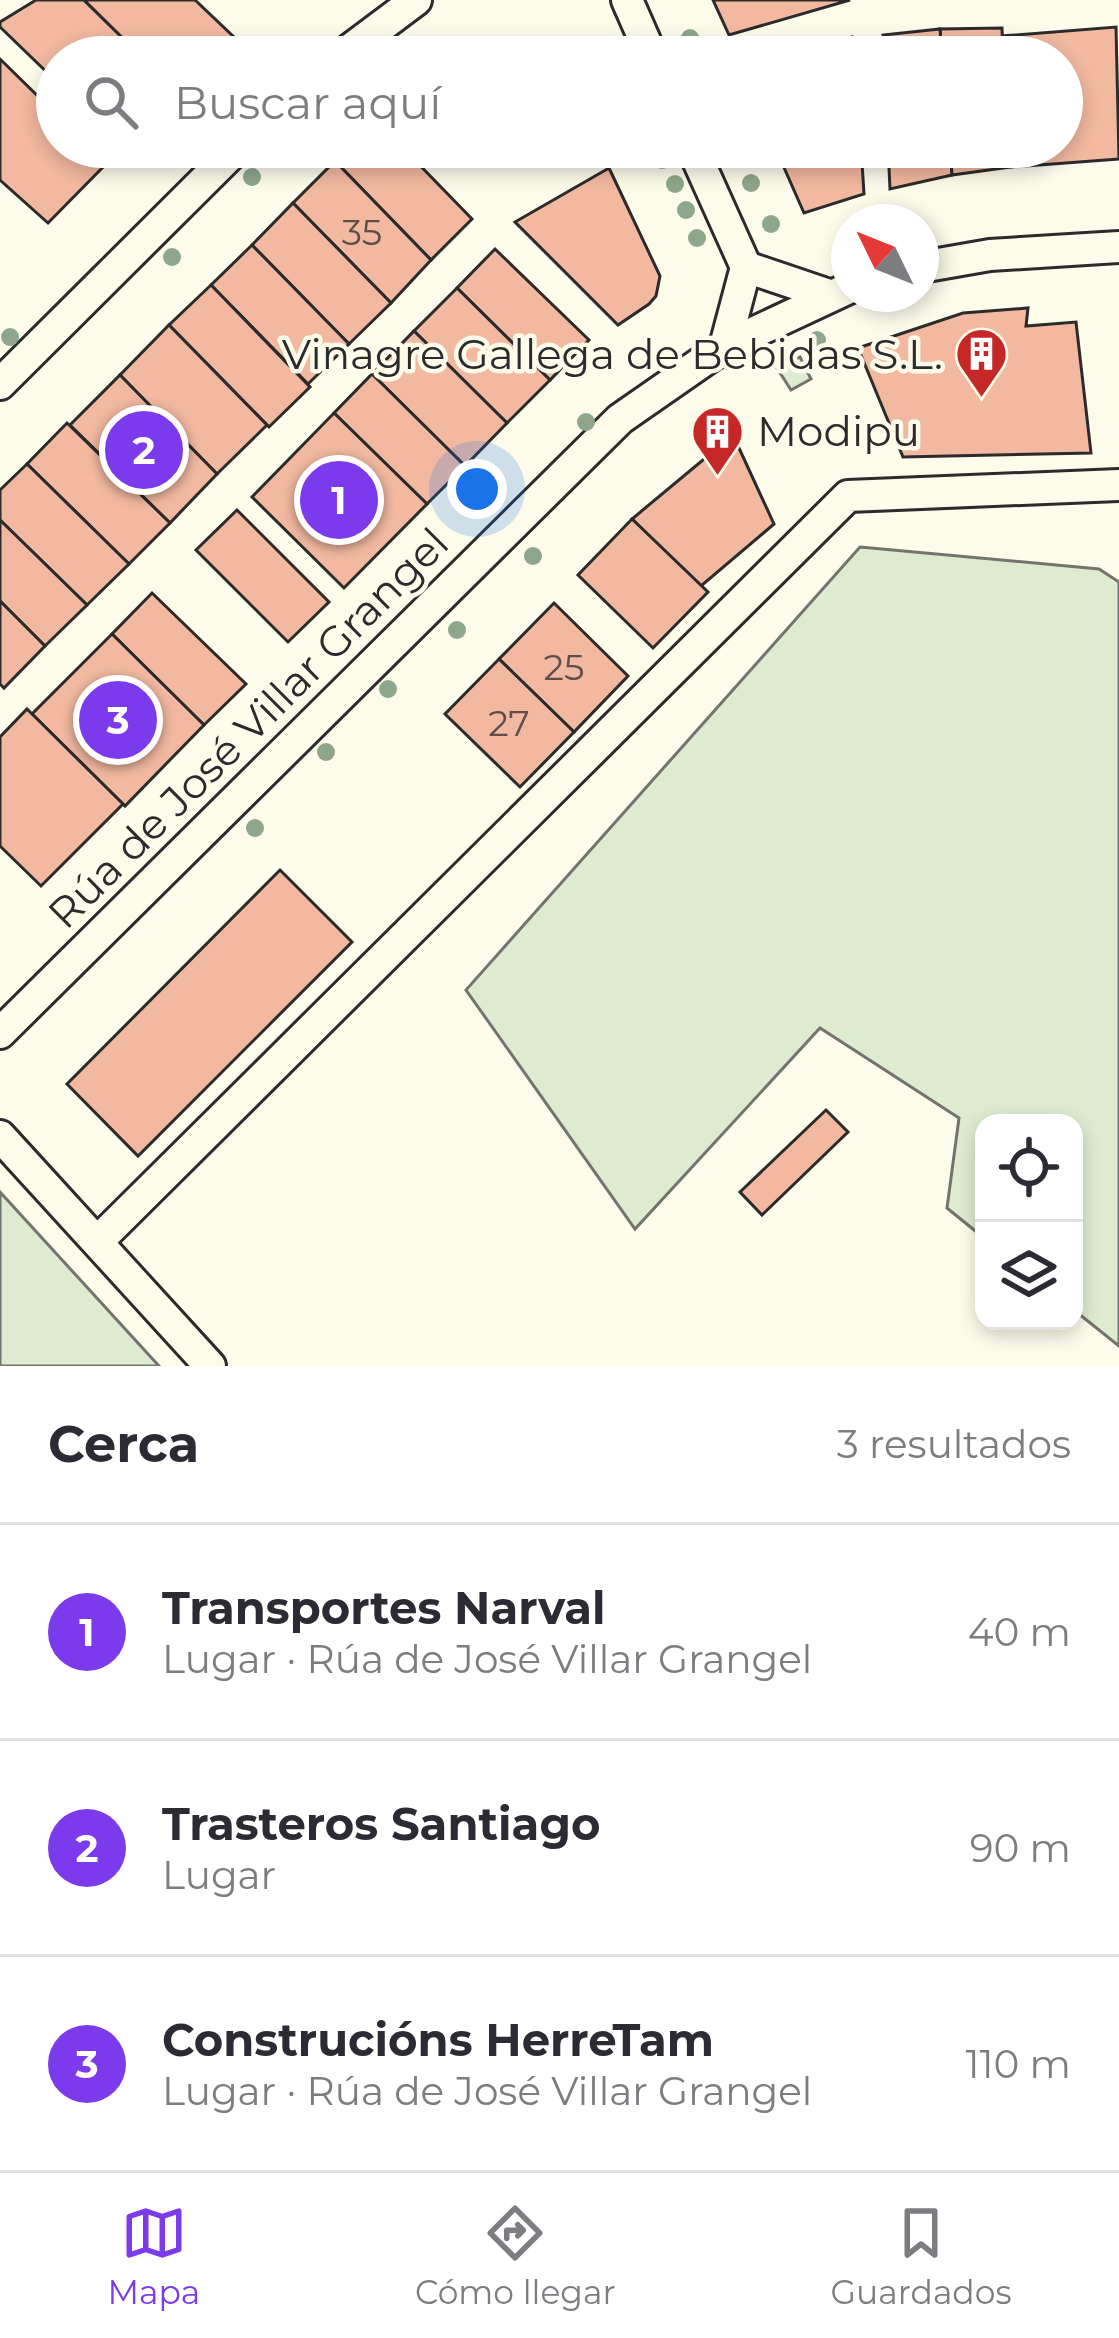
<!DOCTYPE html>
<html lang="es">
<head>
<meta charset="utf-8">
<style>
	:root { --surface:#fff; --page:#f2f2f3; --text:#2b2b33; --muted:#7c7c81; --line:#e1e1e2; --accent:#7c3aed }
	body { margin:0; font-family:Montserrat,sans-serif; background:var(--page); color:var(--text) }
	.controls { position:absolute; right:36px; bottom:36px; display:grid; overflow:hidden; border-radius:24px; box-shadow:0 6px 18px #0003 }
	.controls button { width:108px; height:108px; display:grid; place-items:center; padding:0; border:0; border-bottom:3px solid var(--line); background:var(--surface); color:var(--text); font:60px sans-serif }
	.compass { position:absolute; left:831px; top:204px; width:108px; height:108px; border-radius:50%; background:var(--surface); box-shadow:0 6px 18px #0003; rotate:313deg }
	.you { position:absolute; left:477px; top:489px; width:42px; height:42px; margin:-30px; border:9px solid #fff; border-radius:50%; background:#1a73e8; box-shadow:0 0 0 18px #1a73e833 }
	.badge { display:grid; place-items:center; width:78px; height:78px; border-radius:50%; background:var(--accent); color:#fff; font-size:39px; font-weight:700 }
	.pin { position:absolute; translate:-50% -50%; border:6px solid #fff; box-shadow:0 3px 12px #0006 }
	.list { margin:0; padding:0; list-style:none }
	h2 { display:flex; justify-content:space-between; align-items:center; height:156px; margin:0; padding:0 48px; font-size:51px }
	h2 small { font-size:39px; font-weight:400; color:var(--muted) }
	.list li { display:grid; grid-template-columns:78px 1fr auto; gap:36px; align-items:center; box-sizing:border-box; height:216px; padding:0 48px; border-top:3px solid var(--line) }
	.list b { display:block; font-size:45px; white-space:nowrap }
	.list p { margin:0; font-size:39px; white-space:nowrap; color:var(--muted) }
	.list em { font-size:39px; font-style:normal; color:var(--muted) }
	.icon { flex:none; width:66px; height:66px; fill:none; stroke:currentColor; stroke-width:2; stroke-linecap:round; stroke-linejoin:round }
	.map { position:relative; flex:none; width:1119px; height:1366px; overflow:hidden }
	.search { position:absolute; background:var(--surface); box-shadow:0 6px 18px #0003; left:36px; right:36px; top:36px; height:132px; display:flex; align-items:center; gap:30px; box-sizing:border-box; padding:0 42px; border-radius:66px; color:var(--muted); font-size:45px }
	.sheet { height:804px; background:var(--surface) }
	nav { display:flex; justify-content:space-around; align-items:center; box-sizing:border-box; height:168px; border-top:3px solid var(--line); background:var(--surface); font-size:33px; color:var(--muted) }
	nav a { display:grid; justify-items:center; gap:6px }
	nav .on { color:var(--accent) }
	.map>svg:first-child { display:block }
	.green { fill:#deebd1; stroke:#74746e; stroke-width:3 }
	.building { fill:#f2b8a0; stroke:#2b2b2b; stroke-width:3 }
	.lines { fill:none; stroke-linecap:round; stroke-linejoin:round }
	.minor-casing { stroke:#2b2b2b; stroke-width:36 }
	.minor { stroke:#fdfbea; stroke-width:30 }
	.tree { fill:#8ea78a }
	.labels { text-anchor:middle; stroke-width:9; stroke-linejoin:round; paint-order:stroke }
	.number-label { font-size:36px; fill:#5d4e48 }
	.poi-label { font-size:42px; fill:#2b2b2b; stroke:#fdfbea; text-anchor:end }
	.street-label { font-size:42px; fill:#2b2b2b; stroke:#fdfbea }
</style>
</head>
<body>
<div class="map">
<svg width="1119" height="1366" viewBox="0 0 1119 1366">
	<rect width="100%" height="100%" fill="#fdfbea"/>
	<!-- green -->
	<g class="green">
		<polygon points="800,357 811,379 791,390 777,368"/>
		<polygon points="860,547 1099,569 1119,582 1119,1346 1074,1310 1074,1123 984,1123 984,1238 947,1208 959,1118 820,1028 635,1229 466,990"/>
		<polygon points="0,1192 159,1366 0,1366"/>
	</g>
	<!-- building -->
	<g class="building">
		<polygon points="36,0 84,0 142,57 57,57 57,82 0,27 0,22"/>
		<polygon points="84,0 195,0 235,38 215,57 142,57"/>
		<polygon points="713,0 850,0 729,35"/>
		<polygon points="1116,27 1119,159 1011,167 1010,147 1062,147 1062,57 1003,57 1002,36"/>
		<polygon points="1002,28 1003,57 942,57 940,29"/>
		<polygon points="940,29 942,57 884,57 883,35"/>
		<polygon points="852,37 854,57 787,57"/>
		<polygon points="0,59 57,115 57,147 89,147 106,164 48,223 0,180"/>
		<polygon points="349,147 402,147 472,219 431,260 335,161"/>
		<polygon points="775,147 861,147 864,194 804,213"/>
		<polygon points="888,147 950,147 952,175 890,189"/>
		<polygon points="950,147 1010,147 1011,167 952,175"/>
		<polygon points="335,161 431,260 391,303 293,203"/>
		<polygon points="609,168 660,276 656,296 649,304 618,325 515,222"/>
		<polygon points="293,203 391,303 349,344 252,245"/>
		<polygon points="252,245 349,344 308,384 211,285"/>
		<polygon points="495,249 589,340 550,380 457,288"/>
		<polygon points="211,285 310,387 269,427 169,325"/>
		<polygon points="457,288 550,380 507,423 414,331"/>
		<polygon points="1028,308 1026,326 1076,322 1091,453 903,457 858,348 963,313"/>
		<polygon points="169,325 267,425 217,474 120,375"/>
		<polygon points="414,331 507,423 465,466 372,374"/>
		<polygon points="372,374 465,466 427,504 334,413"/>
		<polygon points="120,375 217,474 170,523 70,425"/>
		<polygon points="334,413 427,504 344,588 252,497"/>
		<polygon points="67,423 170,523 129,564 27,464"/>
		<polygon points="733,435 774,524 701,586 632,519"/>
		<polygon points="27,464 129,564 87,605 0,520 0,490"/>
		<polygon points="237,510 329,602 288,642 196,550"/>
		<polygon points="632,519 708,592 653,648 578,575"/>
		<polygon points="0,520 87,605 45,646 0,601"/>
		<polygon points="152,593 246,684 204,725 112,634"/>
		<polygon points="0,601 45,646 4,688 0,684"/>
		<polygon points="554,603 628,676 574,732 499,659"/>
		<polygon points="112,634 204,725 125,806 32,714"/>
		<polygon points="499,659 574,732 520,787 445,714"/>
		<polygon points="27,709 123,804 41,886 0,846 0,737"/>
		<polygon points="280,870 352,942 138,1156 67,1084"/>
		<polygon points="826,1110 848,1132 762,1215 740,1192"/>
	</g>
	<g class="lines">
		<defs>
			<g id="minor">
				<polyline points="627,0 652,57"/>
				<polyline points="340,57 416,0"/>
				<polyline points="692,147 746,267 725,346"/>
				<polyline points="746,267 829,295"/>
				<polyline points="921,267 990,255 1119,247"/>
				<polyline points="0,384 238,147"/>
				<polyline points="0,1033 620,419 725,346 849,288"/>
				<polyline points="0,1136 210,1366"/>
				<polyline points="98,1241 848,496 1119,485"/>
			</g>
		</defs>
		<!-- minor casing -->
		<use href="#minor" class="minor-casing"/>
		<!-- minor -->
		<use href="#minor" class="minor"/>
	</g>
	<!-- trees -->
	<g class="tree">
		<circle cx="690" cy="38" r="9"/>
		<circle cx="662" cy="160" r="9"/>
		<circle cx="252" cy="177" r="9"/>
		<circle cx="751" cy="183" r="9"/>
		<circle cx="675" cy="184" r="9"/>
		<circle cx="686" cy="210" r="9"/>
		<circle cx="771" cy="224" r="9"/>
		<circle cx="697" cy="238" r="9"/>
		<circle cx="172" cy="257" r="9"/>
		<circle cx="10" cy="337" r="9"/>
		<circle cx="817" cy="340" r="9"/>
		<circle cx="586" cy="422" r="9"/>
		<circle cx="533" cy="556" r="9"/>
		<circle cx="457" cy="630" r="9"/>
		<circle cx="388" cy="689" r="9"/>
		<circle cx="326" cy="752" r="9"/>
		<circle cx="255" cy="828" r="9"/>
	</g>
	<!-- icons -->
	<defs>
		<symbol id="building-pin" viewBox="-11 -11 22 30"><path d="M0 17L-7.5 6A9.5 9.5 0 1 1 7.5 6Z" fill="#c62828" stroke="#fdfbea"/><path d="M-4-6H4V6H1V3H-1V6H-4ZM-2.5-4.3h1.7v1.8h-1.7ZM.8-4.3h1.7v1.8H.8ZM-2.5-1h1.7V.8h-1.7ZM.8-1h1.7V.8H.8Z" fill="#fff"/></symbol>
	</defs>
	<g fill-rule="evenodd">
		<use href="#building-pin" x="952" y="324" width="59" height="81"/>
		<use href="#building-pin" x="688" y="402" width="59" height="81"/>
	</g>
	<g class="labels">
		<!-- number labels -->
		<g class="number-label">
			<text x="362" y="245">35</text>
			<text x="564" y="680">25</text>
			<text x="509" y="736">27</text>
		</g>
		<!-- poi labels -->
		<g class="poi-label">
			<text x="943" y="369">Vinagre Gallega de Bebidas S.L.</text>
			<text x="757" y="446" text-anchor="start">Modipu</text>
		</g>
		<!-- street labels -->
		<g class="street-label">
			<text transform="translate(248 728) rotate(-45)" y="15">Rúa de José Villar Grangel</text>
		</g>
	</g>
</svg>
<div class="controls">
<button><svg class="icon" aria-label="locate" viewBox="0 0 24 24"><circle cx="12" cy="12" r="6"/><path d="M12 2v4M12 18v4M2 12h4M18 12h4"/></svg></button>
<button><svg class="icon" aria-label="layers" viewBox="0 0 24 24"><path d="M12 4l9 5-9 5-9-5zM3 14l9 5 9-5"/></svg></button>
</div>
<svg class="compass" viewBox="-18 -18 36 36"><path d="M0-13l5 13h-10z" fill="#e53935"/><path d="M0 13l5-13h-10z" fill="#7c7c81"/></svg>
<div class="you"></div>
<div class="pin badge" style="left:339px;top:500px">1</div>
<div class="pin badge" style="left:144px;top:450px">2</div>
<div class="pin badge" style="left:118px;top:720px">3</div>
<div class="search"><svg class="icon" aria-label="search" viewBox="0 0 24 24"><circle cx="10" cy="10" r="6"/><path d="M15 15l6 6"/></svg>Buscar aquí</div>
</div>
<section class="sheet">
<h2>Cerca<small>3 resultados</small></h2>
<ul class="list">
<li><span class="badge">1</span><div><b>Transportes Narval</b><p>Lugar · Rúa de José Villar Grangel</p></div><em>40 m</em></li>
<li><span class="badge">2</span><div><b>Trasteros Santiago</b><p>Lugar</p></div><em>90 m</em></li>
<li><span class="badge">3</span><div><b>Construcións HerreTam</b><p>Lugar · Rúa de José Villar Grangel</p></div><em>110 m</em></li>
</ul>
</section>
<nav>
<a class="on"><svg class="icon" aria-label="map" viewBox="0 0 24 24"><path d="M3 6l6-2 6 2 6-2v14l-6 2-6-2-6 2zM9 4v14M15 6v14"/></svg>Mapa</a>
<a><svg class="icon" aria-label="directions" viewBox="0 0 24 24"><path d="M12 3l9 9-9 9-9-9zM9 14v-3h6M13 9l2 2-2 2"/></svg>Cómo llegar</a>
<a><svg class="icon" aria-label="saved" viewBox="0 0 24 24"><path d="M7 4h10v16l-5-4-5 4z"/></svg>Guardados</a>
</nav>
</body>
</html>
